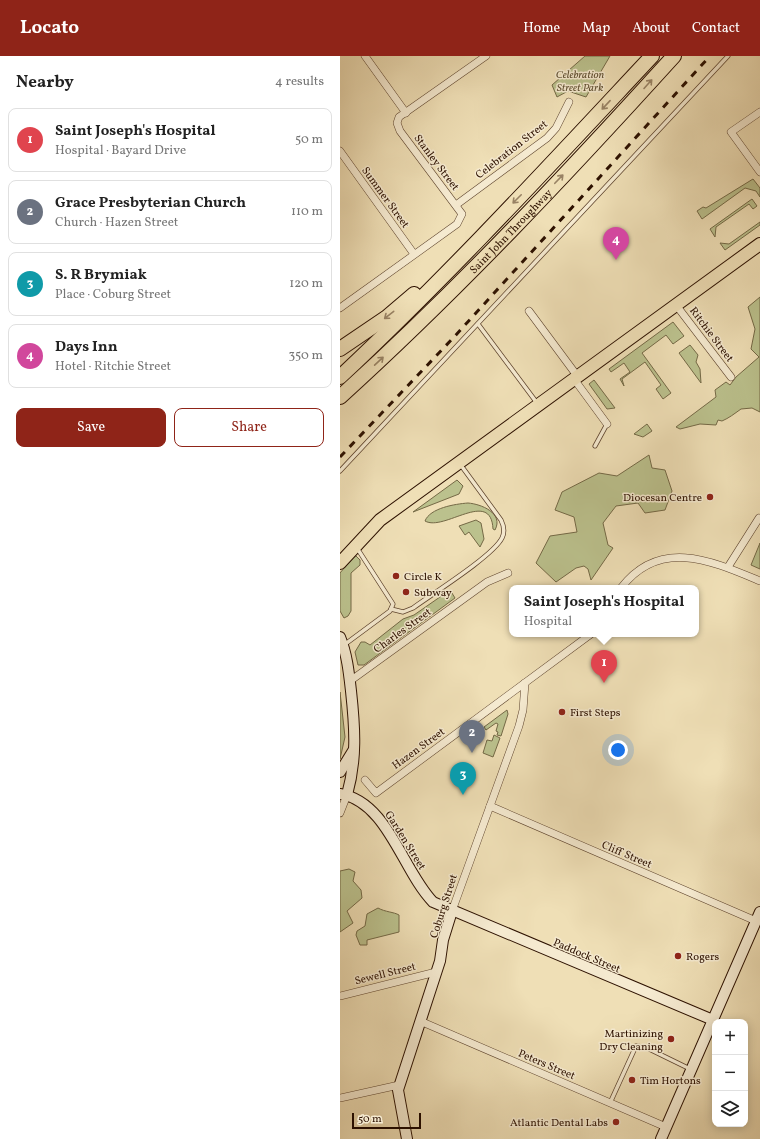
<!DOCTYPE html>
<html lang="en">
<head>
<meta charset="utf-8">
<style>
	:root { --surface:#fff; --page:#f2f2f2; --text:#222; --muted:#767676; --line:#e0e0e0; --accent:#8f2418 }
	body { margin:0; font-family:Vollkorn,serif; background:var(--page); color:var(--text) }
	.controls { position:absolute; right:12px; bottom:12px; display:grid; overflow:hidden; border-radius:8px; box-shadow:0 2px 10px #0003 }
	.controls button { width:36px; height:36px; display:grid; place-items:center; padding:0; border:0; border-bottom:1px solid var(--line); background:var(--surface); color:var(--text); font:20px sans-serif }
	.scale { position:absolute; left:12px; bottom:10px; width:69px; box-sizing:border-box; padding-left:4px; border:2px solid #2d1100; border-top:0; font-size:11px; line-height:14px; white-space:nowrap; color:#2d1100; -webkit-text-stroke:3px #f5ead0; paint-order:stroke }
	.you { position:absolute; left:278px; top:694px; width:14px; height:14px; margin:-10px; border:3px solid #fff; border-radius:50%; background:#1a73e8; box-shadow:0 0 0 6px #1a73e833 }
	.badge { display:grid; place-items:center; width:26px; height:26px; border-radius:50%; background:var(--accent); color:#fff; font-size:13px; font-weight:700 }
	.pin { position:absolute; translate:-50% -33px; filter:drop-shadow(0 1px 2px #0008) }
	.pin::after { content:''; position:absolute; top:21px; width:14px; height:12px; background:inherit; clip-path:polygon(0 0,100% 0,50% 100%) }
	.popup { position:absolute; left:169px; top:529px; width:190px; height:52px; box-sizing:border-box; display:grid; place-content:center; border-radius:8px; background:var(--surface); filter:drop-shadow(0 1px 3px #0005); font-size:13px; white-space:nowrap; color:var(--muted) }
	.popup b { font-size:15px; color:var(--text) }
	.popup::after { content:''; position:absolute; left:50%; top:100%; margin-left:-8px; border:8px solid transparent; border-top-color:var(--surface) }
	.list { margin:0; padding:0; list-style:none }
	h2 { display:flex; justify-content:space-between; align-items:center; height:52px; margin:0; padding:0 16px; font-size:17px }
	h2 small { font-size:13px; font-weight:400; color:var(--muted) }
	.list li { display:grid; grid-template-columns:26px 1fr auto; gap:12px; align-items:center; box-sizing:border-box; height:64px; margin:0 8px 8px; padding:0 8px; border:1px solid var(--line); border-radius:8px }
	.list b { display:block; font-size:15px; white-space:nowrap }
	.list p { margin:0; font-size:13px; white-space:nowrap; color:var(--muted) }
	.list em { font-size:13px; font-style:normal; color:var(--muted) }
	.actions { display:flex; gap:8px; padding:12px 16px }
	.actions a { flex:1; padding:9px 0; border:1px solid var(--accent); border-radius:8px; text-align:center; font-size:14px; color:var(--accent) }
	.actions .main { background:var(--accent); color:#fff }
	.icon { flex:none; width:22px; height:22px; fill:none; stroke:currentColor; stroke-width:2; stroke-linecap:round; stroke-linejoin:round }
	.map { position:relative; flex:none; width:420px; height:1083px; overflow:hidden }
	header { display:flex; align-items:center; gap:24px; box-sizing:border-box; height:56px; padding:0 20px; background:var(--accent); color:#fff }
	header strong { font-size:19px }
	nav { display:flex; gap:22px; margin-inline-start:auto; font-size:14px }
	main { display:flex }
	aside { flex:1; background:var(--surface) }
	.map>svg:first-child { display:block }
	.green { fill:#bbc18d; stroke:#746946 }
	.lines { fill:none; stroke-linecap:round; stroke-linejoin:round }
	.lane-casing { stroke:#5e442e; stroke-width:5 }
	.street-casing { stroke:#5e442e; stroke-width:8 }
	.secondary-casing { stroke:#2d1100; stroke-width:12 }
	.primary-casing { stroke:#2d1100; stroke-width:14 }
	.highway-casing { stroke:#2d1100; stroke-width:16 }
	.lane { stroke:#f5ead0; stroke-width:3.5 }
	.street { stroke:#f5ead0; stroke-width:7 }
	.secondary { stroke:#f5ead0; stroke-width:10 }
	.primary { stroke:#efdfb6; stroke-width:12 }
	.highway { stroke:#efdfb6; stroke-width:14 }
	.rail { stroke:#2d1100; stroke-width:3; stroke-dasharray:7 7; stroke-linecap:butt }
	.oneway { stroke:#988264 }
	.poi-dot { fill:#8f2418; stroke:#f5ead0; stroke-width:1.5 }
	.labels { text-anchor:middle; stroke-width:3; stroke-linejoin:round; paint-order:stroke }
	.park-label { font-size:11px; font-style:italic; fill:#5f4f31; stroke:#f5ead0 }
	.street-label { font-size:11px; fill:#2d1100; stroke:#f5ead0 }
	.poi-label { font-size:11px; fill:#2d1100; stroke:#f5ead0; text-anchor:start }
</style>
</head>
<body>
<header>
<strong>Locato</strong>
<nav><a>Home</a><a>Map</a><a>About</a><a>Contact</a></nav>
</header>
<main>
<aside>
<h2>Nearby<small>4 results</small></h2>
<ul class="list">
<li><span class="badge" style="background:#e0444e">1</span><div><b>Saint Joseph's Hospital</b><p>Hospital · Bayard Drive</p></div><em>50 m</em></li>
<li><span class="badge" style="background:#6b7280">2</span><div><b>Grace Presbyterian Church</b><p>Church · Hazen Street</p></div><em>110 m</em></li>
<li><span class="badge" style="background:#0f9aa8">3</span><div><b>S. R Brymiak</b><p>Place · Coburg Street</p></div><em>120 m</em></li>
<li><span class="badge" style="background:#d1479c">4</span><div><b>Days Inn</b><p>Hotel · Ritchie Street</p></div><em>350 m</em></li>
</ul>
<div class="actions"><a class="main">Save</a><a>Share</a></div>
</aside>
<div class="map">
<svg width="420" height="1083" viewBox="0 0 420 1083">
	<rect width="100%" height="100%" fill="#efdfb6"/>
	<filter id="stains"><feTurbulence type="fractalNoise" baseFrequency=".005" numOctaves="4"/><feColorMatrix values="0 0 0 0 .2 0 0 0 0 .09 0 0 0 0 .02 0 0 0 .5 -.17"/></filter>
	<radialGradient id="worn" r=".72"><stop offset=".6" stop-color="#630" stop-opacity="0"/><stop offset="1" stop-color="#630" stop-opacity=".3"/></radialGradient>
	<!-- green -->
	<g class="green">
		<polygon points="245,0 270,0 246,41 228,35 217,41 212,29"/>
		<polygon points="413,123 420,132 420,141 416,135 405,132 362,163 357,155 363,151 366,152"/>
		<polygon points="412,143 417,150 413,153 409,148 376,171 375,181 370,173"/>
		<polygon points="420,166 420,169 385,194 380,187 389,188"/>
		<path d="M420,241v115l-8,-4 -11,1c-7,5 -12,9 -19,12l-4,-1 -2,5 -16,-1 -20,5 -4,-2 40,-30 -1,-7 11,-8 4,3 6,-8 23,-20 -8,-8 4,-20 -7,-22z"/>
		<polygon points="333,266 344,280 333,288 326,279 302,297 331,337 323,343 316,333 321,329 305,306 282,323 284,330 280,323 290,316 284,307 271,316 269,313"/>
		<polygon points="350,289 358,299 356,306 360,313 361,327 339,297"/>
		<polygon points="254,324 275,352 267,353 249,328"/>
		<polygon points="307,368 312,375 303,381 294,378"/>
		<polygon points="309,399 312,412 325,414 332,435 325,454 305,457 298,447 276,450 263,467 268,489 273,492 251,524 248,513 244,510 236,512 216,526 196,507 210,480 237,476 234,461 215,454 222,436 259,417 277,420"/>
		<polygon points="117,424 123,430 119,438 73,456"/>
		<path d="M128,447c13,1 36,10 27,27l-2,-1c-2,-41 -49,3 -68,-8 5,-13 30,-17 43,-18z"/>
		<polygon points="136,464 141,467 144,483 140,491 129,476 125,479 119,470"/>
		<polygon points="420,487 420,513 411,509"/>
		<polygon points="15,499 20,504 20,509 11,517 11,555 8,560 4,562 0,555 0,517"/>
		<polygon points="110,534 115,542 24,609 18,609 15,596 21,586 25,586 30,589 63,563 74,559"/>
		<polygon points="0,636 5,681 0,703"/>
		<polygon points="167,654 168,658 161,680 157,679 158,676 156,675 158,668 156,667 146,674 144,671"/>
		<polygon points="154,679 160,682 153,701 143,697 147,684 152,685"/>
		<polygon points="9,813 15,816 13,825 21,834 22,842 7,855 13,867 0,876 0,815"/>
		<path d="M38,852c7,4 16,4 21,7v17l-32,8v5h-7l-4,-10 1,-4 8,-5 2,-12z"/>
	</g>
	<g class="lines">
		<defs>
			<g id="lane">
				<polyline points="138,268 197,347"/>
				<polyline points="255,390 267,368"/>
				<polyline points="0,415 388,0"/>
				<path d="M51,553l12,3 10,-4c19,-14 80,-52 89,-70 3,-6 2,-12 -1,-18l-41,-56"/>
				<polyline points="4,589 50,555 53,548 17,492"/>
				<polyline points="270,1047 296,990 305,991 350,1013"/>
			</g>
			<g id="street">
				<polyline points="25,0 66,57"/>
				<polyline points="420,56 391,76 420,116"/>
				<polyline points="0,95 74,198"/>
				<polyline points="116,149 207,82 216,72 229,46"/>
				<polyline points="336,249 391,321"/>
				<polyline points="0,252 117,168 122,158 60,75 57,67 59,61 146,0"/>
				<polyline points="189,255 238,321"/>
				<polyline points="234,323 267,368"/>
				<polyline points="388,511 419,462"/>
				<path d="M281,532c39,-51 91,-27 139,-7"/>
				<polyline points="10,625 147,526 168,517"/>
				<polyline points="25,724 36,737 251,578"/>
				<polyline points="150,750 416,865"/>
				<polyline points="0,757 7,739"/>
				<polyline points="112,855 179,670 183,654 185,627"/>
				<polyline points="0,940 96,916"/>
				<polyline points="80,965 326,1071"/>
				<polyline points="0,1042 59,1029"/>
			</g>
			<g id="secondary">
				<path d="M0,581c7,17 9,36 11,54 4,37 6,68 -4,104"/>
				<polyline points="0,716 13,695"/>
				<path d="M0,738c48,8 62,76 93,108l280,118"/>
				<polyline points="67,1083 58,1034 100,905 103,884 112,855"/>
				<polyline points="321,1083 420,856"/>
			</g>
			<polyline id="primary" points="0,507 40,464 420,188"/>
			<g id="highway">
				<polyline points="0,293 47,261 74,238"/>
				<path d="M0,321c109,-102 210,-212 312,-321"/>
				<path id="s1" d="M0,341c118,-107 227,-223 334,-341"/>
			</g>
		</defs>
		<!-- lane casing -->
		<use href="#lane" class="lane-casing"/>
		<!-- street casing -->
		<use href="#street" class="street-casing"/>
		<!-- secondary casing -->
		<use href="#secondary" class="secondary-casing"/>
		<!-- primary casing -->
		<use href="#primary" class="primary-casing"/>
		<!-- highway casing -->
		<use href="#highway" class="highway-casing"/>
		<!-- lane -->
		<use href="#lane" class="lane"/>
		<!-- street -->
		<use href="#street" class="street"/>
		<!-- secondary -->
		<use href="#secondary" class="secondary"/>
		<!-- primary -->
		<use href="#primary" class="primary"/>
		<!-- highway -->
		<use href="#highway" class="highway"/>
		<!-- rail -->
		<polyline class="rail" points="0,401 115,280 370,0"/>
	</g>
	<!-- one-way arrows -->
	<defs><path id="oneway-shaft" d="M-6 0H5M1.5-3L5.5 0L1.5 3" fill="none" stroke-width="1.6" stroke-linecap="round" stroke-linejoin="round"/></defs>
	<g class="oneway">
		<use href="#oneway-shaft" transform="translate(308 28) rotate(-48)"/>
		<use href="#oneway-shaft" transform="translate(266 49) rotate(133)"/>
		<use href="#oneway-shaft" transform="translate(219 123) rotate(-46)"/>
		<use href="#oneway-shaft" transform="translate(177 143) rotate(135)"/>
		<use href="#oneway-shaft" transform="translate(49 259) rotate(142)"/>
		<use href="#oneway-shaft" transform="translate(39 305) rotate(-43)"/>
	</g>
	<!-- markers -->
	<g class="poi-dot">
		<circle cx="370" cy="441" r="4"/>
		<circle cx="56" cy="520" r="4"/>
		<circle cx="66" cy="536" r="4"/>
		<circle cx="222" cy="656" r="4"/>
		<circle cx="338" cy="900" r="4"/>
		<circle cx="331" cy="983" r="4"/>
		<circle cx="292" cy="1024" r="4"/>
		<circle cx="276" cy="1066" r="4"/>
	</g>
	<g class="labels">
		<!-- park labels -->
		<g class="park-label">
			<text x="240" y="22">Celebration<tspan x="240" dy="13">Street Park</tspan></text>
		</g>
		<!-- street labels -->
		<g class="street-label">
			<text transform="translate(171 93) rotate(-38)" y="4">Celebration Street</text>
			<text transform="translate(97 106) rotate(53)" y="4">Stanley Street</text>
			<text transform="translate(46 141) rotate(54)" y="4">Summer Street</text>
			<text dy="4" stroke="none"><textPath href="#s1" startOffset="238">Saint John Throughway</textPath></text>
			<text transform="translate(372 278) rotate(53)" y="4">Ritchie Street</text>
			<text transform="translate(62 574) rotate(-36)" y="4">Charles Street</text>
			<text transform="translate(78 692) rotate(-36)" y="4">Hazen Street</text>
			<text transform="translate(66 784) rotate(58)" y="4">Garden Street</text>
			<text transform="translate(287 798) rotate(23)" y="4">Cliff Street</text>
			<text transform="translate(103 850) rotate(-72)" y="4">Coburg Street</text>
			<text transform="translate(247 899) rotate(23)" y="4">Paddock Street</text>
			<text transform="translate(45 917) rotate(-14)" y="4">Sewell Street</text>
			<text transform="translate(207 1008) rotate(23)" y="4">Peters Street</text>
		</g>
		<!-- poi labels -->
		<g class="poi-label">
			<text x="362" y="445" text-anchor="end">Diocesan Centre</text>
			<text x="64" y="524">Circle K</text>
			<text x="74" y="540">Subway</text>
			<text x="230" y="660">First Steps</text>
			<text x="346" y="904">Rogers</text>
			<text x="323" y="981" text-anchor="end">Martinizing<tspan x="323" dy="13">Dry Cleaning</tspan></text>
			<text x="300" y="1028">Tim Hortons</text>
			<text x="268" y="1070" text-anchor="end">Atlantic Dental Labs</text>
		</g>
	</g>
	<rect width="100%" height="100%" filter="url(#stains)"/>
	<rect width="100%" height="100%" fill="url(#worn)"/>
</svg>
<div class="controls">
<button>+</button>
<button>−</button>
<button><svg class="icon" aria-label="layers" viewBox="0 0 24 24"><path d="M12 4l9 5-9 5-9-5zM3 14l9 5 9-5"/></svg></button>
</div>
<div class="scale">50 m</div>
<div class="you"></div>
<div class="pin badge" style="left:264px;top:627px;background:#e0444e">1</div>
<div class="popup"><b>Saint Joseph's Hospital</b>Hospital</div>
<div class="pin badge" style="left:132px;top:697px;background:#6b7280">2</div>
<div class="pin badge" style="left:123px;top:739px;background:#0f9aa8">3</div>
<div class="pin badge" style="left:276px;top:204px;background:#d1479c">4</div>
</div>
</main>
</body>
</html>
